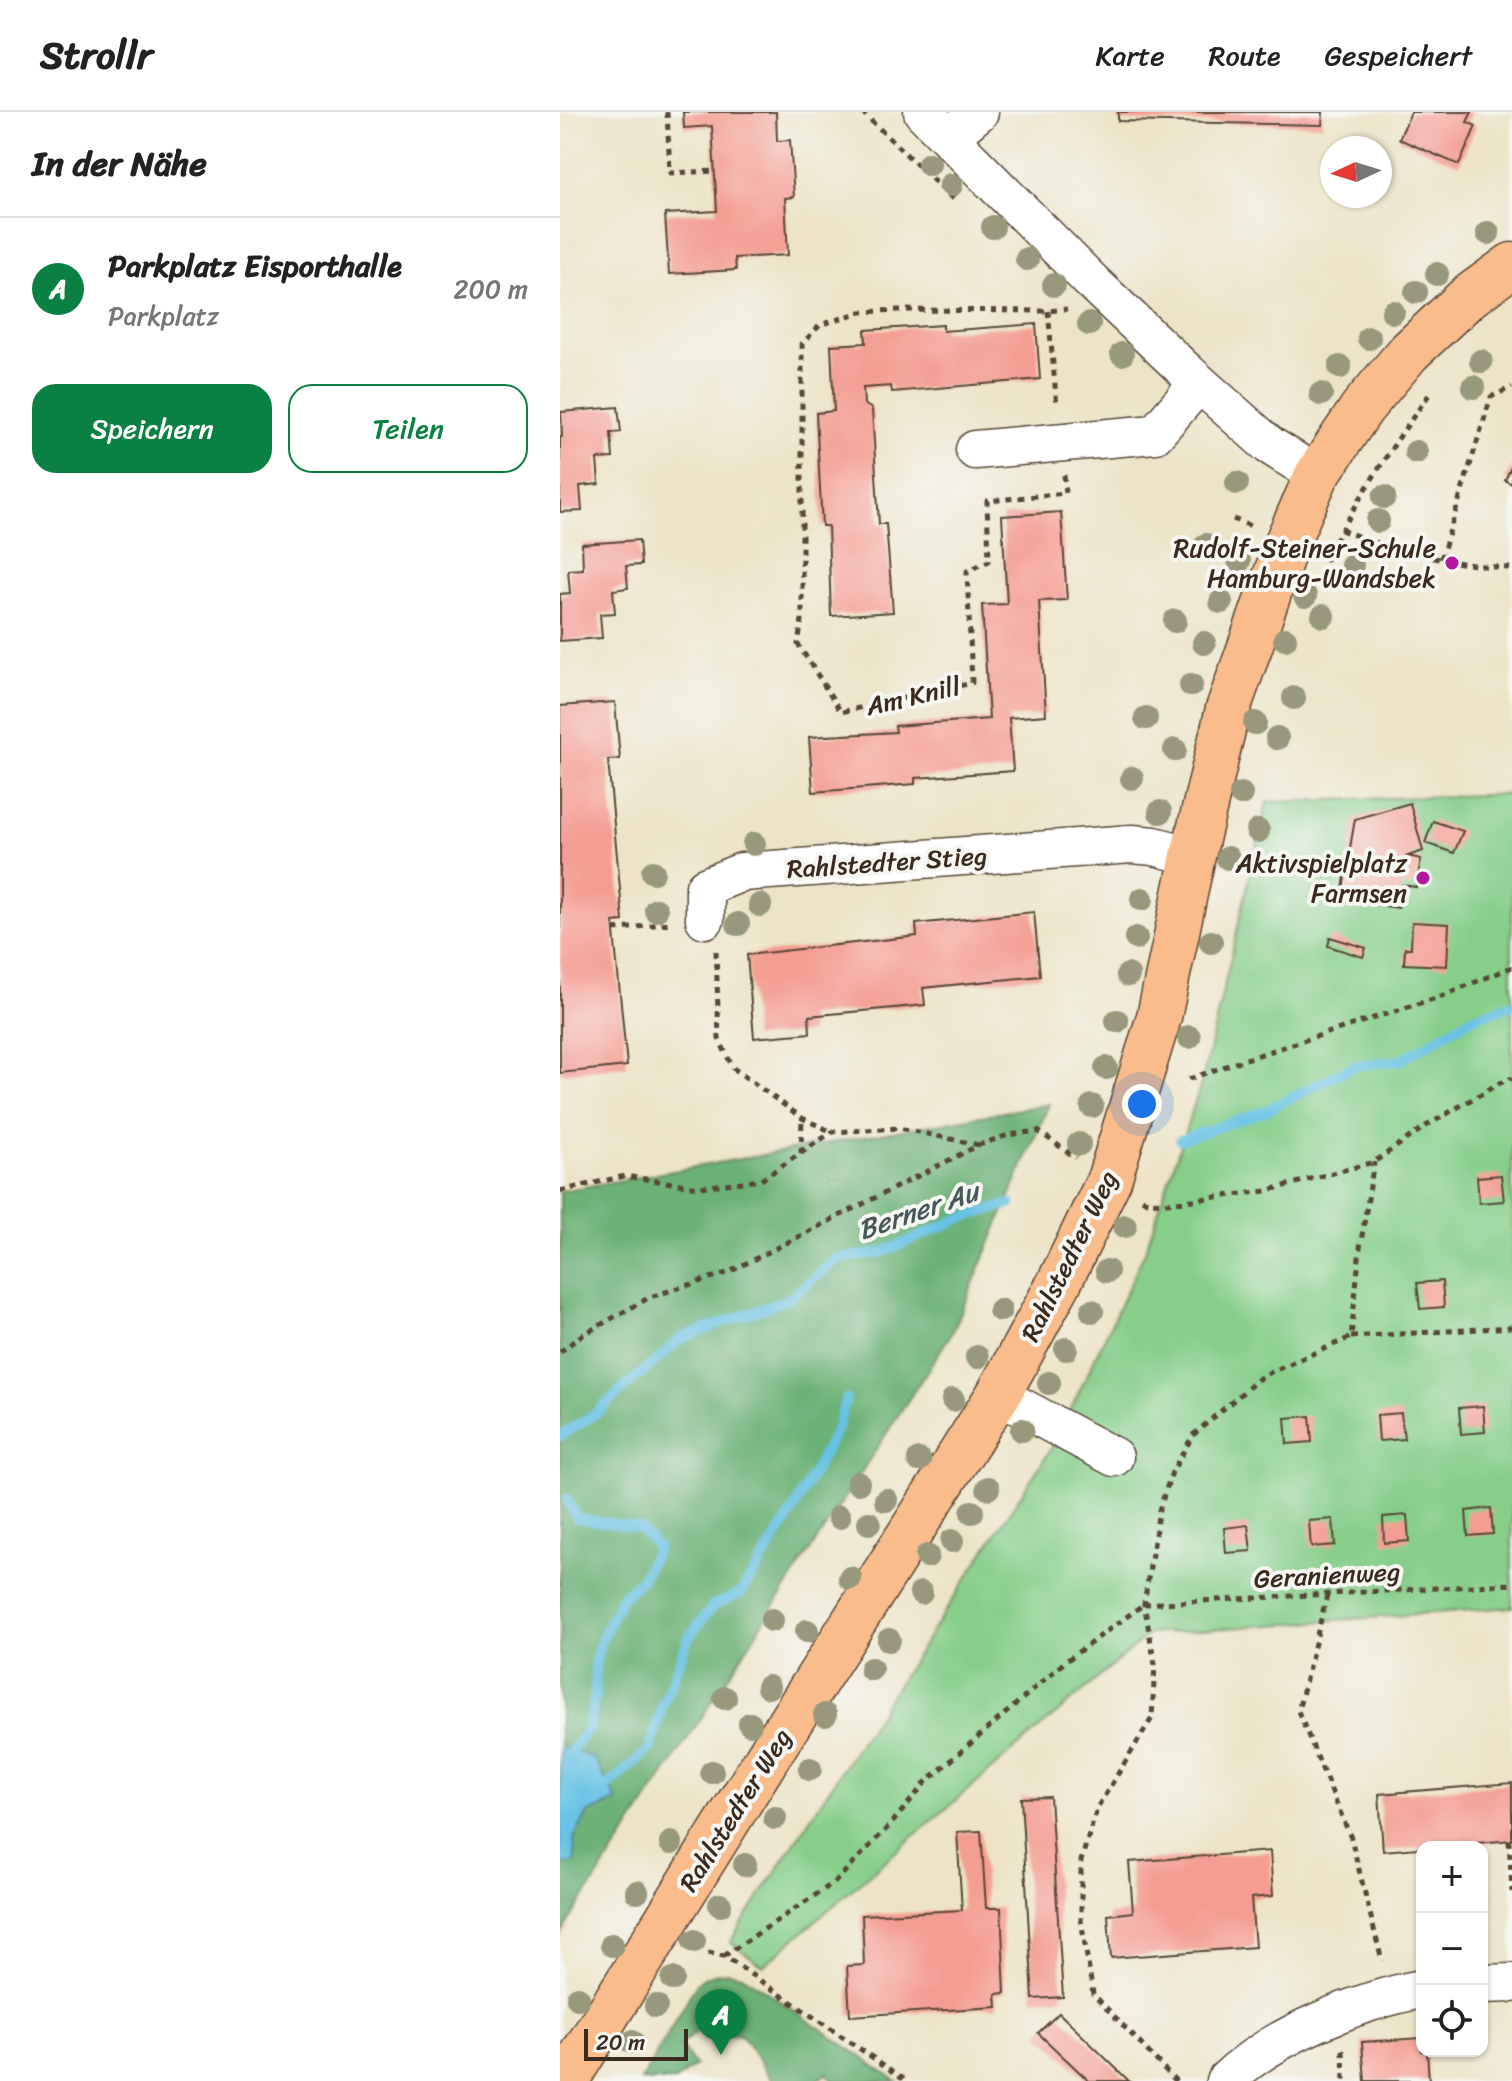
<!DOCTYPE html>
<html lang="de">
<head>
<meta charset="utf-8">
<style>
	:root { --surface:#fff; --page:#f2f2f2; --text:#222; --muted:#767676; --line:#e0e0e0; --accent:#0b8043 }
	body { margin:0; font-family:Sriracha,sans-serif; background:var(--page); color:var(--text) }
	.controls { position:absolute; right:24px; bottom:24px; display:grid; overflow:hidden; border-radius:16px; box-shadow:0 2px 6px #0004 }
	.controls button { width:72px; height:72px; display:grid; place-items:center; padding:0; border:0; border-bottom:2px solid var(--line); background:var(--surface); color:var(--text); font:40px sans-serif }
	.compass { position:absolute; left:760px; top:24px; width:72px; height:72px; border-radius:50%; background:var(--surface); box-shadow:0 2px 6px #0004; rotate:266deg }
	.scale { position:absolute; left:24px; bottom:20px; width:104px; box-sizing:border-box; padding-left:8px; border:4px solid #3b2a1e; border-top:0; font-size:22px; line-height:28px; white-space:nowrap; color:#3b2a1e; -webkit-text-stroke:6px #f6f6f2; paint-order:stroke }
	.you { position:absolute; left:582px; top:992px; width:28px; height:28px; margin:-20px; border:6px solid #fff; border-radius:50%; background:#1a73e8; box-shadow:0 0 0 12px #1a73e833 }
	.badge { display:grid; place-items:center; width:52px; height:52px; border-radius:50%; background:var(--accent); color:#fff; font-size:26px; font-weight:700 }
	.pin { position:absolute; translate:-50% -66px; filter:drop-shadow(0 2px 4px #0008) }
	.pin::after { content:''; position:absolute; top:42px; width:28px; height:24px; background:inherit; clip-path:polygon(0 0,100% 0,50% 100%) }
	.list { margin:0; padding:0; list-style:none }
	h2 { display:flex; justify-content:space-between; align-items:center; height:104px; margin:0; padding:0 32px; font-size:34px }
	h2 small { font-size:26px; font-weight:400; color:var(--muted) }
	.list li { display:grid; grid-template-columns:52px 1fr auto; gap:24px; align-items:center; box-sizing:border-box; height:144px; padding:0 32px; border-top:2px solid var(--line) }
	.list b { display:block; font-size:30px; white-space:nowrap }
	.list p { margin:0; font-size:26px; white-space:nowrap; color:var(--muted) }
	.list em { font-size:26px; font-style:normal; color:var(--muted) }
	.actions { display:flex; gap:16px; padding:24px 32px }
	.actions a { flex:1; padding:18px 0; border:2px solid var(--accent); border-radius:24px; text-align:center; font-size:28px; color:var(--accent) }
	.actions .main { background:var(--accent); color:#fff }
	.icon { flex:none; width:44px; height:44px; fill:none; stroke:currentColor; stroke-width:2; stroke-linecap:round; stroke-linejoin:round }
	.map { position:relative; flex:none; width:952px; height:1969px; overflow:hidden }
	header { display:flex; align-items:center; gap:48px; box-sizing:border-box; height:112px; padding:0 40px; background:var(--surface); border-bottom:2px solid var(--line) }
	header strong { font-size:38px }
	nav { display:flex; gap:44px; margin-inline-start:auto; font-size:28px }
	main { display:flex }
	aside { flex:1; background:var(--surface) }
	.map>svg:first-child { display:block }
	.green { fill:#86ce8a; stroke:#607c54; stroke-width:2 }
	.forest { fill:#6cb176; stroke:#546e4a; stroke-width:2 }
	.water { fill:#68c2e5; stroke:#527682; stroke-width:2 }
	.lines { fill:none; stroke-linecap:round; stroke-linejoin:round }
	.stream { stroke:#68c2e5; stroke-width:10 }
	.building { fill:#f49d92 }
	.minor-casing { stroke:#564637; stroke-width:41 }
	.major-casing { stroke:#564637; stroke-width:47 }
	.path { stroke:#564637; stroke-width:5; stroke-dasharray:6 6; stroke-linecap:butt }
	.minor { stroke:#fff; stroke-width:38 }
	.major { stroke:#f9bc8a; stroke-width:44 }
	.tree { fill:#98997c }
	.poi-dot { fill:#b5179e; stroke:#f6f6f2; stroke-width:3 }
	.labels { text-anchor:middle; stroke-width:8; stroke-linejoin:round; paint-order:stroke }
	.poi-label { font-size:26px; fill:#3b2a1e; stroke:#f6f6f2; text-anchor:end }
	.street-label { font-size:26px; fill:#3b2a1e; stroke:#f6f6f2 }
	.water-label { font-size:28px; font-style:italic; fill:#48585a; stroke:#f6f6f2 }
</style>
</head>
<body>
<header>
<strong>Strollr</strong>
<nav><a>Karte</a><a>Route</a><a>Gespeichert</a></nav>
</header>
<main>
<aside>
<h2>In der Nähe<small></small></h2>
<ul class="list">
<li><span class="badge">A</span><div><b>Parkplatz Eisporthalle</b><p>Parkplatz</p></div><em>200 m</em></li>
</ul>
<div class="actions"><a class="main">Speichern</a><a>Teilen</a></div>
</aside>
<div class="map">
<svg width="952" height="1969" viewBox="0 0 952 1969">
	<rect width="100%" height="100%" fill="#f6f6f2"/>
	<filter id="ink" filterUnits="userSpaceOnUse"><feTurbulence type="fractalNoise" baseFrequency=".0125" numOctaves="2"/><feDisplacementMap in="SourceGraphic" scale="16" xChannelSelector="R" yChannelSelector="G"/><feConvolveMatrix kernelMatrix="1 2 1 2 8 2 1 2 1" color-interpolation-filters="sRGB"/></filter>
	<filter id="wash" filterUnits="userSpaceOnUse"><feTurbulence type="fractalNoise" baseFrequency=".006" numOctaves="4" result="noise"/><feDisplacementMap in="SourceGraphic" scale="32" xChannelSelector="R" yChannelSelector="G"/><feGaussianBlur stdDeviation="1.8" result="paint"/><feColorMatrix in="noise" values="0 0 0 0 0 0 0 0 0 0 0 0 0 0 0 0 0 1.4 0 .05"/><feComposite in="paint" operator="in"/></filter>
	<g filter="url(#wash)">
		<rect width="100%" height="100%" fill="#ede4c7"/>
		<!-- green -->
		<polygon class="green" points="952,682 952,1495 589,1522 203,1854 170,1830 496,1329 584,1142 642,969 707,690"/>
		<!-- forest -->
		<g class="forest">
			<polygon points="489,992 393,1219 0,1823 0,1079"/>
			<path d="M169,1860l13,3 155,106h-64l-6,-8 -11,8h-43l-31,-45 -25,-3 -8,-11 -29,23 15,21 -20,15h-34l56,-98c11,-9 19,-10 32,-11z"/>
		</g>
		<!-- water -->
		<polygon class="water" points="0,1634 34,1646 57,1689 28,1701 14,1726 15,1750 0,1754"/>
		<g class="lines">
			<!-- stream -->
			<g class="stream">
				<polyline points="620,1028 705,999 794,954 842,948 912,906 952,893"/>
				<polyline points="0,1324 35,1302 122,1226 228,1187 277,1147 321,1141 402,1106 451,1092"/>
				<polyline points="7,1387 17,1406 79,1416 97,1435 82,1467 61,1486 42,1526 35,1548 35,1583 28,1617 12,1638"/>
				<polyline points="49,1673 91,1636 102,1594 129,1525 153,1494 181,1481 232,1401 277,1316 286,1287"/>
			</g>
		</g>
		<g id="blocks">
			<!-- building -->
			<g class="building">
				<polygon points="123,0 216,0 217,29 230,28 234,85 225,86 228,143 175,146 176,158 109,162 105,102 157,99 152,14 124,16"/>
				<polygon points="558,0 763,0 762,13 558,9"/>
				<polygon points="851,0 912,0 907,10 916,14 899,53 839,27"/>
				<polygon points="476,212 480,267 332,280 331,274 303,276 304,292 312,297 319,412 326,412 333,500 271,504 268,414 262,414 256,301 274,299 271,233 306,231 305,218 383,213 383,219"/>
				<polygon points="58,295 61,320 51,321 53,346 37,347 39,372 20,374 22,399 0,400 0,325 2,325 1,300"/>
				<polygon points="952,353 952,372 945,368"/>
				<polygon points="501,400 507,488 479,489 486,603 449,606 453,659 355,666 355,672 253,680 249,625 336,620 335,614 429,607 422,493 447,492 442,404"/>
				<polygon points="79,428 81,453 66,454 68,476 53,478 55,501 40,502 42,526 0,529 0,482 10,481 8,458 23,457 22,432"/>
				<polygon points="55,590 60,647 48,648 63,809 53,810 67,954 0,961 0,594"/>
				<polygon points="850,691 863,739 848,744 861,747 856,775 842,773 838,796 781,788 795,707"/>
				<polygon points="873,709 903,719 894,741 865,731"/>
				<polygon points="474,800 480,864 363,876 365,893 249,904 250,921 194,926 187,843 357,824 356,812"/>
				<polygon points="852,810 889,812 887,854 844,852 845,836 851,836"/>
				<polygon points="770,825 806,836 803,845 768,834"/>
				<polygon points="941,1063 944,1089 919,1091 917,1065"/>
				<polygon points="882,1169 884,1195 860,1197 857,1171"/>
				<polygon points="923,1294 925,1320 901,1322 899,1296"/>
				<polygon points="841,1301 844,1327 819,1329 817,1303"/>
				<polygon points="750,1304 752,1330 727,1332 725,1306"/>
				<polygon points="931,1396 933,1422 908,1424 906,1399"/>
				<polygon points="847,1403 849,1429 824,1431 823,1405"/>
				<polygon points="773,1407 775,1433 751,1435 749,1409"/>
				<polygon points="688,1413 691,1439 666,1441 664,1416"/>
				<polygon points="952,1671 952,1728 823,1739 819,1682"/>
				<polygon points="490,1685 503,1885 473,1887 461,1686"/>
				<polygon points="421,1719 426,1796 441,1796 445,1881 436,1882 437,1895 290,1904 287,1854 304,1853 302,1803 402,1798 397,1720"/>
				<polygon points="710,1739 713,1784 691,1786 695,1835 551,1846 548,1803 573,1800 569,1750"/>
				<polygon points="499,1901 569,1969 529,1969 478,1921"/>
				<polygon points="862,1926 862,1939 867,1939 869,1969 805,1969 802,1930"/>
			</g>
		</g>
	</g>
	<g filter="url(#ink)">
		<use href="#blocks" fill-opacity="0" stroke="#564637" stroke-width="2"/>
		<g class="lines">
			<defs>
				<g id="minor">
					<polyline points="363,0 533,171 628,261 709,333 757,363"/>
					<polyline points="389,25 419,0"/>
					<polyline points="415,338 595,322 639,271"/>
					<polyline points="145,807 145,775 182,760 572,732 594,734 633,744"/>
					<polyline points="438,1283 554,1345"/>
					<polyline points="922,1872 952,1871"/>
					<path d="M665,1969c46,-45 135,-81 197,-92"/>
				</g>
				<polyline id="major" points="6,1969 219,1627 438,1283 499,1171 549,1068 599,905 633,744 668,597 727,430 757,363 802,296 849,240 908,185 952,153"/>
			</defs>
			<!-- minor casing -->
			<use href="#minor" class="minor-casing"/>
			<!-- major casing -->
			<use href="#major" class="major-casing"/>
			<!-- path -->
			<g class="path">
				<polyline points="107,0 110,61 155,59"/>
				<polyline points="302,0 395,89"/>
				<polyline points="488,199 497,294"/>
				<polyline points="504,363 506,381 427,389 429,449 407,459 412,571 281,600 238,532 242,508 242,232 260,213 301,200 339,198 488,199 507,197"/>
				<polyline points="673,407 691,414"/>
				<path d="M781,418c55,21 113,36 171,38"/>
				<path d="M762,445l4,2c31,-58 66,-114 105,-167"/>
				<polyline points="881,447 931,285 952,275"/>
				<polyline points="54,818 109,811"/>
				<polyline points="156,839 159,927 173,956 242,1006 272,1020"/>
				<polyline points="629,967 680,949 879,885 952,855"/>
				<polyline points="241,1041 242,1006"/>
				<polyline points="0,1079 65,1064 139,1075 201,1068 272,1020 339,1016 419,1033"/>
				<polyline points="582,1087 587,1090 608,1091 706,1079 814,1050 866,1014 938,972 952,966"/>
				<polyline points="791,1225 952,1215"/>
				<polyline points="0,1240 19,1225 90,1185 167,1161 419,1033 448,1023 478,1019 516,1046"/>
				<polyline points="767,1483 738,1599 791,1726 822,1849"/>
				<polyline points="584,1492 952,1472"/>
				<polyline points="949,1728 952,1780"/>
				<polyline points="148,1841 164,1844 347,1969"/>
				<polyline points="164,1844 275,1770 332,1711 366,1670 506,1549 584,1492"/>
				<polyline points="783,1938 784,1969"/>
				<polyline points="616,1969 533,1882 521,1808 521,1749 537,1696 592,1606 595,1552 584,1492 599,1398 612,1360 633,1323 702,1264 791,1225 800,1136 814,1050"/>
			</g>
			<!-- minor -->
			<use href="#minor" class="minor"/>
			<!-- major -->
			<use href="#major" class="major"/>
		</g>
		<!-- trees -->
		<g class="tree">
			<circle cx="369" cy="52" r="12"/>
			<circle cx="391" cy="73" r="12"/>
			<circle cx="433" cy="115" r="12"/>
			<circle cx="928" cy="121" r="12"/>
			<circle cx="467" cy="147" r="12"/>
			<circle cx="877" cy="162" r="12"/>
			<circle cx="494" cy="173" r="12"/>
			<circle cx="856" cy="180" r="12"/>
			<circle cx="833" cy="200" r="12"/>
			<circle cx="529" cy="212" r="12"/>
			<circle cx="809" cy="226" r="12"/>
			<circle cx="562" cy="242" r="12"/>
			<circle cx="921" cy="249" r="12"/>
			<circle cx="780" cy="255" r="12"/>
			<circle cx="913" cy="275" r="12"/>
			<circle cx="761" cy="282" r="12"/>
			<circle cx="856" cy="340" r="12"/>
			<circle cx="677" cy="371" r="12"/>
			<circle cx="824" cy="385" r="12"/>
			<circle cx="818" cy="409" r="12"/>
			<circle cx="646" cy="433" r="12"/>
			<circle cx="679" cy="449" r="12"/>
			<circle cx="792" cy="453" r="12"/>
			<circle cx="745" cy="484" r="12"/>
			<circle cx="661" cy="490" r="12"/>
			<circle cx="763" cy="504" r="12"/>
			<circle cx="615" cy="509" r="12"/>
			<circle cx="725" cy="527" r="12"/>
			<circle cx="644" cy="531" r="12"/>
			<circle cx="631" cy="573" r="12"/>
			<circle cx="734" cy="586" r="12"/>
			<circle cx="586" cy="606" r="12"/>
			<circle cx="695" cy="611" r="12"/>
			<circle cx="717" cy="626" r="12"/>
			<circle cx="615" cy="638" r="12"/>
			<circle cx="572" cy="666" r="12"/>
			<circle cx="681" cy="682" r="12"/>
			<circle cx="600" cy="700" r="12"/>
			<circle cx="698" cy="719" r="12"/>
			<circle cx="194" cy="732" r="12"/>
			<circle cx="668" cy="746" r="12"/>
			<circle cx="93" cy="760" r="12"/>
			<circle cx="582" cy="787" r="12"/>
			<circle cx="200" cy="793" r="12"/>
			<circle cx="96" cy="798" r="12"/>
			<circle cx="178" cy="812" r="12"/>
			<circle cx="576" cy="826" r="12"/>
			<circle cx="651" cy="830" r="12"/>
			<circle cx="568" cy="863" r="12"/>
			<circle cx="557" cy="909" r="12"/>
			<circle cx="629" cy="925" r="12"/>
			<circle cx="546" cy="956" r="12"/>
			<circle cx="532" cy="994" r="12"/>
			<circle cx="519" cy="1032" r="12"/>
			<circle cx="565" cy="1114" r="12"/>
			<circle cx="547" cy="1159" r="12"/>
			<circle cx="440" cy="1198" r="12"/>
			<circle cx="532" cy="1199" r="12"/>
			<circle cx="506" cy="1237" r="12"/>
			<circle cx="417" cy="1245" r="12"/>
			<circle cx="489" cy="1271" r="12"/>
			<circle cx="393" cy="1288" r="12"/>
			<circle cx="462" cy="1318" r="12"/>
			<circle cx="359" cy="1348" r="12"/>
			<circle cx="298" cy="1371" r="12"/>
			<circle cx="428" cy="1376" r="12"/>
			<circle cx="326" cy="1388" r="12"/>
			<circle cx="412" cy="1400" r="12"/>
			<circle cx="279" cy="1405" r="12"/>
			<circle cx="309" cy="1411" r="12"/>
			<circle cx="392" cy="1429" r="12"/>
			<circle cx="367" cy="1444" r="12"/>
			<circle cx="290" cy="1466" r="12"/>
			<circle cx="361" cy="1481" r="12"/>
			<circle cx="212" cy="1508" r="12"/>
			<circle cx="247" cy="1519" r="12"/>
			<circle cx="329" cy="1528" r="12"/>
			<circle cx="311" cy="1557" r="12"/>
			<circle cx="208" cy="1575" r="12"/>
			<circle cx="165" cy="1586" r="12"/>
			<circle cx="265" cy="1603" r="12"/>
			<circle cx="190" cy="1612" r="12"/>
			<circle cx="250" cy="1657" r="12"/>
			<circle cx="152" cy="1660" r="12"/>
			<circle cx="215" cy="1706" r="12"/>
			<circle cx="111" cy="1731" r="12"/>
			<circle cx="185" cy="1753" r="12"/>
			<circle cx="77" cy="1780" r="12"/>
			<circle cx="160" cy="1793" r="12"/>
			<circle cx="134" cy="1829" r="12"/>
			<circle cx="52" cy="1833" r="12"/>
			<circle cx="113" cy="1867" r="12"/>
			<circle cx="18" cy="1886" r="12"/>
			<circle cx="96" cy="1894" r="12"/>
			<circle cx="72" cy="1930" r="12"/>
		</g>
	</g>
	<!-- markers -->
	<g class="poi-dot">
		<circle cx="892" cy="451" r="8"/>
		<circle cx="863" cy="766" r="8"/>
	</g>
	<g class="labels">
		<!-- poi labels -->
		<g class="poi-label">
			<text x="876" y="445">Rudolf-Steiner-Schule<tspan x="876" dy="30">Hamburg-Wandsbek</tspan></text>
			<text x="847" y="760">Aktivspielplatz<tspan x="847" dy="30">Farmsen</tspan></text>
		</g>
		<!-- street labels -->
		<g class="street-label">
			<text transform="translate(353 584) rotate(-13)" y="9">Am Knill</text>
			<text transform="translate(327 750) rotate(-4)" y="9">Rahlstedter Stieg</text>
			<text transform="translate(509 1144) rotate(-64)" y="9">Rahlstedter Weg</text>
			<text transform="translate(767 1463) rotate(-3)" y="9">Geranienweg</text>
			<text transform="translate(175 1698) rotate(-58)" y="9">Rahlstedter Weg</text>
		</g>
		<!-- water labels -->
		<g class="water-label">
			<text transform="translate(358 1098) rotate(-19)" y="10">Berner Au</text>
		</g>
	</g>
</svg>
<div class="controls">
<button>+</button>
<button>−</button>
<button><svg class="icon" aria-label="locate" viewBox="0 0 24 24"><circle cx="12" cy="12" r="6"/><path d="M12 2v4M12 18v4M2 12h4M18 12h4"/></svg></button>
</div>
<svg class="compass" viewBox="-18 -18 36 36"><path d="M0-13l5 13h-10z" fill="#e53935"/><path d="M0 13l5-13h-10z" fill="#767676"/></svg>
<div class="scale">20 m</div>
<div class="you"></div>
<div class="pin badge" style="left:161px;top:1943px">A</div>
</div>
</main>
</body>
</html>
